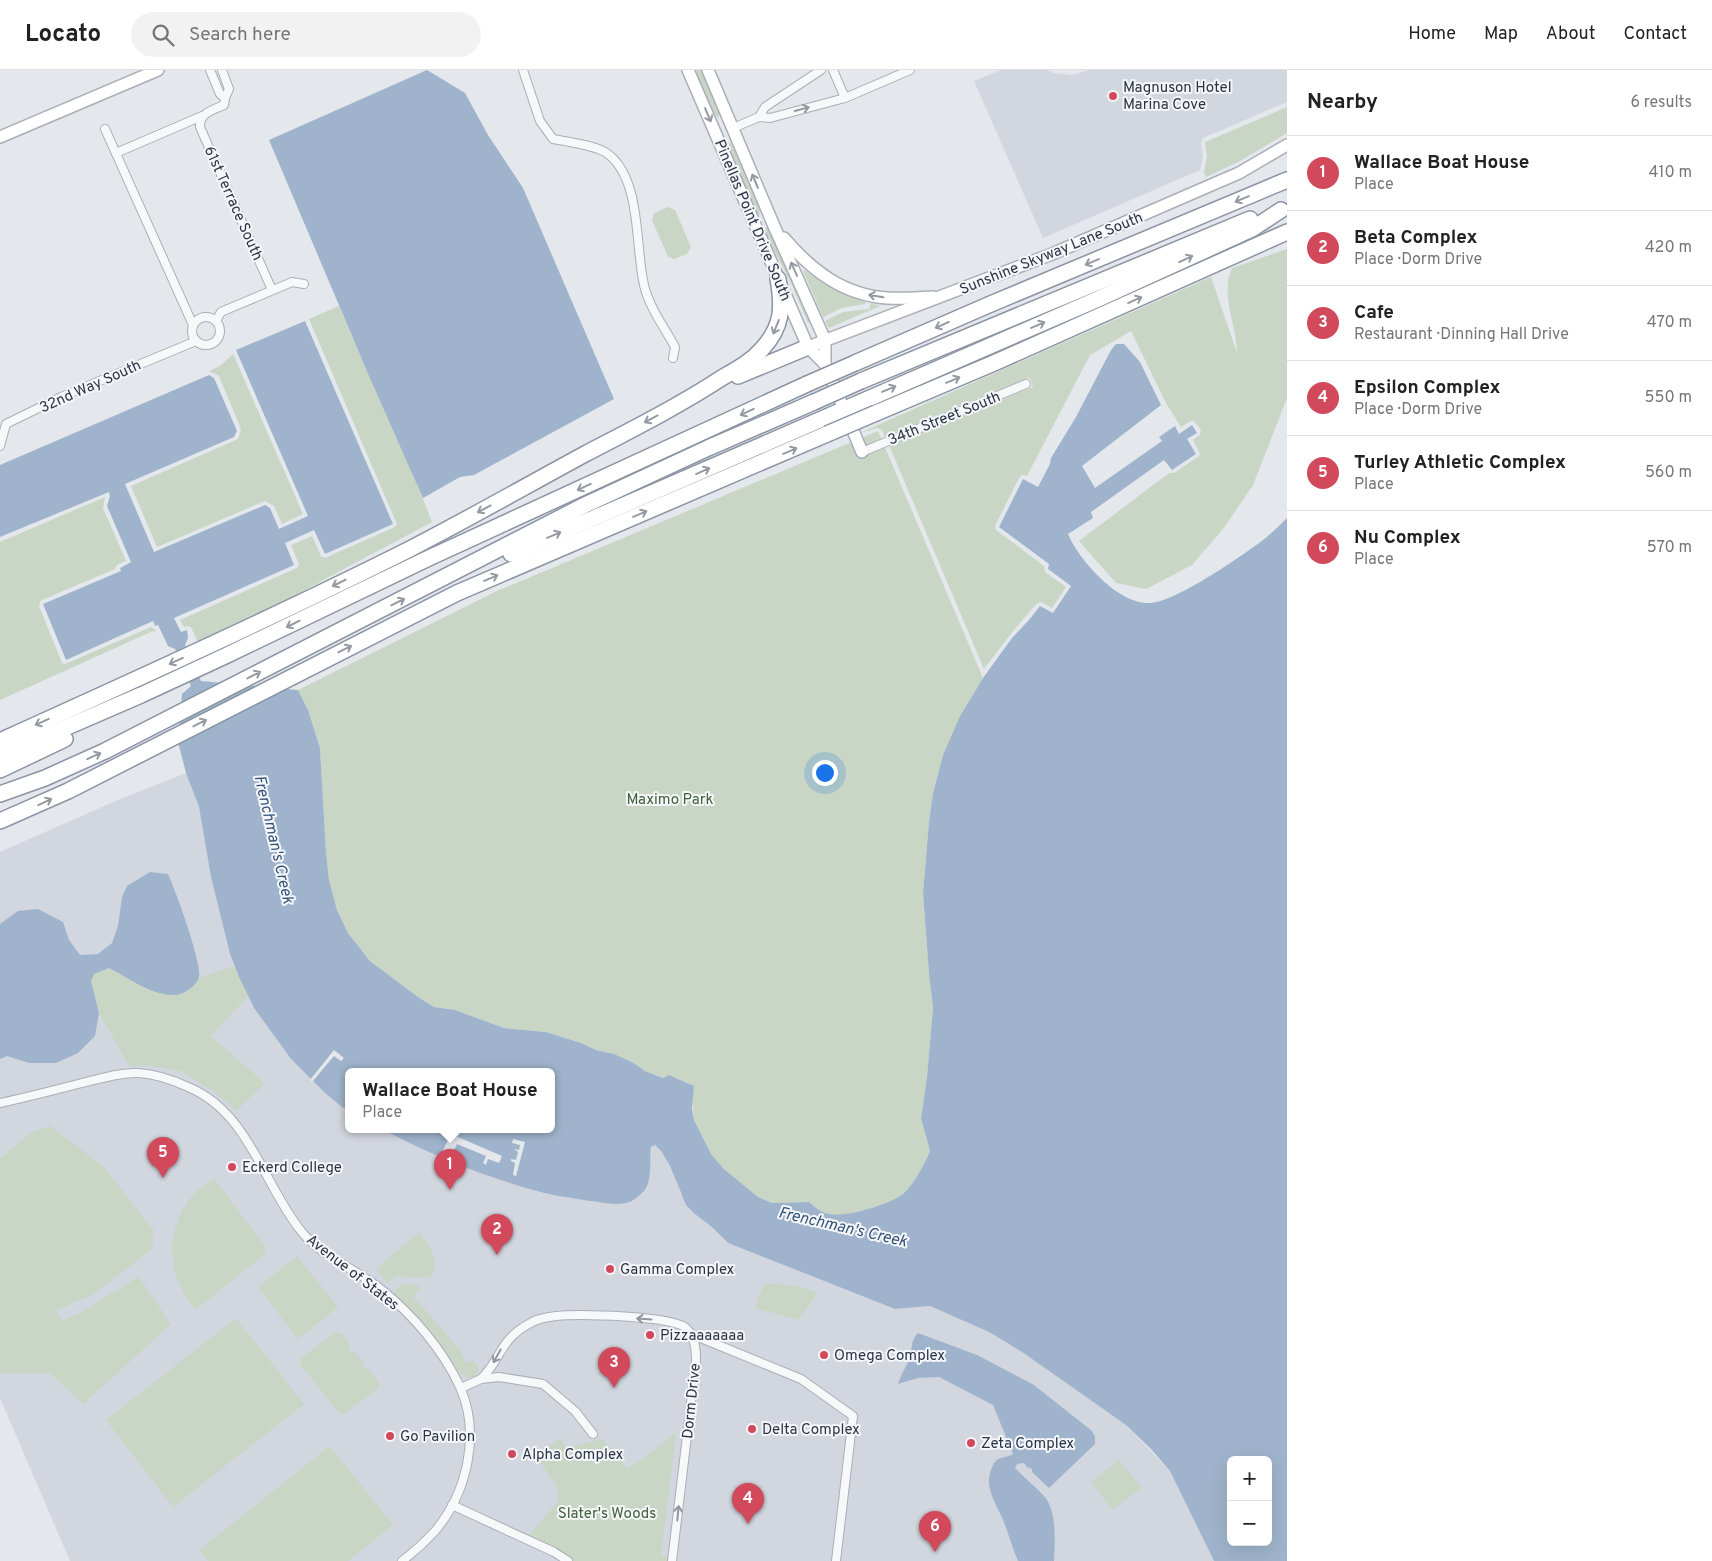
<!DOCTYPE html>
<html lang="en">
<head>
<meta charset="utf-8">
<style>
	:root { --surface:#fff; --page:#f2f2f2; --text:#222; --muted:#767676; --line:#e0e0e0; --accent:#d1495b }
	body { margin:0; font-family:Overpass,sans-serif; background:var(--page); color:var(--text) }
	.controls { position:absolute; right:15px; bottom:15px; display:grid; overflow:hidden; border-radius:8px; box-shadow:0 5px 20px #0002 }
	.controls button { width:45px; height:45px; display:grid; place-items:center; padding:0; border:0; border-bottom:1px solid var(--line); background:var(--surface); color:var(--text); font:25px sans-serif }
	.you { position:absolute; left:824px; top:702px; width:18px; height:18px; margin:-12px; border:4px solid #fff; border-radius:50%; background:#1a73e8; box-shadow:0 0 0 8px #1a73e833 }
	.badge { display:grid; place-items:center; width:32px; height:32px; border-radius:50%; background:var(--accent); color:#fff; font-size:16px; font-weight:700 }
	.pin { position:absolute; translate:-50% -41px; filter:drop-shadow(0 1px 2px #0008) }
	.pin::after { content:''; position:absolute; top:26px; width:18px; height:15px; background:inherit; clip-path:polygon(0 0,100% 0,50% 100%) }
	.popup { position:absolute; left:345px; top:998px; width:210px; height:65px; box-sizing:border-box; display:grid; place-content:center; border-radius:8px; background:var(--surface); filter:drop-shadow(0 1px 4px #0005); font-size:16px; white-space:nowrap; color:var(--muted) }
	.popup b { font-size:19px; color:var(--text) }
	.popup::after { content:''; position:absolute; left:50%; top:100%; margin-left:-10px; border:10px solid transparent; border-top-color:var(--surface) }
	.list { margin:0; padding:0; list-style:none }
	h2 { display:flex; justify-content:space-between; align-items:center; height:65px; margin:0; padding:0 20px; font-size:21px }
	h2 small { font-size:16px; font-weight:400; color:var(--muted) }
	.list li { display:grid; grid-template-columns:32px 1fr auto; gap:15px; align-items:center; box-sizing:border-box; height:75px; padding:0 20px; border-top:1px solid var(--line) }
	.list b { display:block; font-size:19px; white-space:nowrap }
	.list p { margin:0; font-size:16px; white-space:nowrap; color:var(--muted) }
	.list em { font-size:16px; font-style:normal; color:var(--muted) }
	.icon { flex:none; width:28px; height:28px; fill:none; stroke:currentColor; stroke-width:2; stroke-linecap:round; stroke-linejoin:round }
	.map { position:relative; flex:none; width:1287px; height:1491px; overflow:hidden }
	header { display:flex; align-items:center; gap:30px; box-sizing:border-box; height:70px; padding:0 25px; background:var(--surface); border-bottom:1px solid var(--line) }
	header strong { font-size:24px }
	nav { display:flex; gap:28px; margin-inline-start:auto; font-size:18px }
	.search { width:350px; height:45px; background:var(--page); display:flex; align-items:center; gap:12px; box-sizing:border-box; padding:0 18px; border-radius:28px; color:var(--muted); font-size:19px }
	main { display:flex }
	aside { flex:1; background:var(--surface) }
	.map>svg:first-child { display:block }
	.built { fill:#d2d6de }
	.green { fill:#c9d6c5 }
	.water { fill:#9fb4cc; fill-rule:evenodd }
	.pier { fill:#e4e7ec }
	.lines { fill:none; stroke-linecap:round; stroke-linejoin:round }
	.street-casing { stroke:#a9aeb7; stroke-width:10 }
	.secondary-casing { stroke:#a9aeb7; stroke-width:14 }
	.highway-casing { stroke:#8b94a3; stroke-width:18 }
	.street { stroke:#f7f8fa; stroke-width:8 }
	.secondary { stroke:#fff; stroke-width:11 }
	.highway { stroke:#fff; stroke-width:15 }
	.highway-bridge-casing { stroke:#8b94a3; stroke-width:18; stroke-linecap:butt }
	.highway-bridge { stroke:#fff; stroke-width:15 }
	.oneway { stroke:#9196a0 }
	.oneway2 { stroke:#959aa2 }
	.poi-dot { fill:#d1495b; stroke:#f4f6f9; stroke-width:2 }
	.labels { text-anchor:middle; stroke-width:4; stroke-linejoin:round; paint-order:stroke }
	.poi-label { font-size:15px; fill:#2b3445; stroke:#f4f6f9; text-anchor:start }
	.street-label { font-size:15px; fill:#2b3445; stroke:#f4f6f9 }
	.park-label { font-size:15px; fill:#3f6138; stroke:#f4f6f9 }
	.water-label { font-size:16px; font-style:italic; fill:#34527a; stroke:#f4f6f9 }
</style>
</head>
<body>
<header>
<strong>Locato</strong>
<div class="search"><svg class="icon" aria-label="search" viewBox="0 0 24 24"><circle cx="10" cy="10" r="6"/><path d="M15 15l6 6"/></svg>Search here</div>
<nav><a>Home</a><a>Map</a><a>About</a><a>Contact</a></nav>
</header>
<main>
<div class="map">
<svg width="1287" height="1491" viewBox="0 0 1287 1491">
	<rect width="100%" height="100%" fill="#e4e7ec"/>
	<!-- built -->
	<g class="built">
		<polygon points="1001,0 1047,0 1054,3 1072,5 1089,0 1287,0 1287,32 1203,68 1201,73 1203,87 1200,100 1043,168 974,11"/>
		<polygon points="186,703 199,737 211,807 230,884 239,907 254,938 291,989 325,1023 342,1037 349,1041 349,1059 382,1059 439,1086 467,1098 506,1111 553,1125 607,1133 622,1133 631,1131 644,1121 649,1102 651,1077 655,1075 661,1081 670,1096 681,1124 728,1173 895,1239 930,1236 954,1246 989,1262 1022,1282 1126,1355 1170,1401 1214,1491 70,1491 0,1328 0,782 118,730"/>
	</g>
	<!-- green -->
	<g class="green">
		<polygon points="694,0 702,0 719,39 719,48 712,42"/>
		<polygon points="1287,37 1287,63 1238,92 1206,107 1204,102 1207,86 1205,72"/>
		<polygon points="730,72 736,78 760,136 759,148 730,82 729,77"/>
		<polygon points="668,137 675,140 691,177 687,184 674,189 668,187 652,150 654,143"/>
		<polygon points="768,155 810,252 808,253 792,215 764,161"/>
		<path d="M1287,179v149l-34,87 -30,44 -31,36 -46,24 -30,-6 -37,-42 90,-68h5l25,-17 1,-2 -7,-14 7,-5 1,-5 -7,-9h-3l-10,6 -15,-24 -35,-72 -41,24 -63,121 -5,-1 -3,3 -24,48 1,4 48,36 1,6 21,15 -14,21 -11,-6 -5,2 -27,32 -25,33 -95,-224 144,-58 -3,-9 -40,15 -105,44 -3,-7 -5,-2 -17,5 351,-156 26,76c0,-24 -12,-47 -9,-70 0,-5 3,-11 4,-15z"/>
		<path d="M804,200c20,15 38,25 62,32l-1,2 -23,4 -19,9 -20,-46z"/>
		<polygon points="871,233 880,236 829,258 825,251 843,242 869,239"/>
		<path d="M339,236c30,72 65,142 93,216l-208,111 -25,12 -8,-18 -4,-1 -3,1 -4,-7 117,-52 2,-4 -8,-19 21,-9 9,20 4,2 70,-31 2,-3 -88,-205z"/>
		<polygon points="233,284 303,444 282,454 274,436 265,431 157,477 131,416 238,369 241,359 219,306 209,301 220,296"/>
		<path d="M878,361l105,247 -23,38 -17,39 -10,38 -4,29 -6,71 6,81 4,34 -6,69 -6,40 9,34c-5,12 -17,35 -27,43 -13,10 -58,24 -74,21 -8,-2 -14,-8 -20,-13l-37,1 -14,-6 -34,-28 -13,-15 -17,-34 -2,-25 -4,-12 -19,-8 -6,3 -18,-7 -13,-9 -18,-8 -18,-4 -15,-7 -35,-11 -42,-4 -49,-18 -21,-3 -16,-10 -48,-36 -22,-28 -11,-23 -8,-30 -3,-27 -6,-105 -12,-38 -10,-20 199,-99z"/>
		<polygon points="105,427 103,438 126,491 117,495 115,499 42,530 40,532 39,536 62,593 65,594 151,557 155,560 156,563 153,561 0,630 0,472"/>
		<polygon points="234,896 248,926 211,966 265,1013 236,1041 217,1024 181,1001 145,995 130,997 99,943 91,911 94,904 109,898 149,920 190,920 199,908"/>
		<path d="M50,1056l54,41 50,64 -2,18 -58,45 -46,20 9,-3 5,10 19,-9 58,-35 32,47 -88,80 -33,-31h-49l-1,-3v-63l2,1 -2,-3v-146c15,-13 29,-29 50,-33z"/>
		<path d="M214,1108l51,68v8l-69,56c-30,-33 -32,-81 -3,-115 6,-7 14,-12 21,-17z"/>
		<path d="M419,1162c10,11 22,31 11,45l-15,1 -17,-2 -11,7 -11,-14z"/>
		<polygon points="297,1186 338,1237 298,1269 258,1217"/>
		<polygon points="765,1213 803,1217 818,1223 798,1250 755,1238"/>
		<path d="M404,1214l11,1 6,3 -8,8 47,54 6,13 7,-2 5,4 1,4c-2,7 -7,11 -14,8 -8,-4 -10,-12 -15,-18 -14,-24 -34,-43 -53,-62l-3,-4 2,-3z"/>
		<polygon points="236,1248 304,1334 173,1437 106,1350"/>
		<polygon points="334,1263 341,1263 350,1275 349,1281 355,1282 364,1294 364,1299 370,1300 379,1312 379,1318 344,1344 339,1343 300,1294 301,1288"/>
		<polygon points="676,1363 661,1487 670,1485 668,1491 570,1491 527,1467 559,1431 556,1415 538,1389 544,1378 561,1368 566,1378 603,1369 627,1398 637,1393"/>
		<polygon points="330,1376 393,1455 348,1491 208,1491 199,1480"/>
		<polygon points="1119,1390 1142,1418 1112,1440 1091,1412"/>
	</g>
	<!-- water -->
	<g class="water">
		<polygon points="427,0 465,23 488,65 523,118 614,329 474,405 460,407 423,428 369,306 269,70"/>
		<path d="M305,251l88,203 -68,30 -11,-24 -29,13 9,22 -120,53 7,14 6,-2 1,8 -3,7 16,36 97,9 10,20 12,38 6,105 3,27 8,30 11,23 22,28 48,36 16,10 21,3 49,18 42,4 35,11 15,7 18,4 18,8 13,9 18,7 6,-3 25,11 -2,23 2,11 17,34 13,15 34,28 14,6 37,-1c6,5 12,11 20,12 16,4 61,-10 74,-20 10,-8 22,-31 27,-43l-9,-33 6,-41 6,-69 -4,-34 -6,-81 6,-71 4,-29 10,-38 17,-39 23,-38 29,-40 17,-18 11,-14 13,7 18,-27 -23,-17 1,-5 -50,-37 24,-48 15,8 12,-23 1,-6 25,-41 35,-67 5,-6h8l16,18 21,43 -79,61 13,22 67,-47 -3,-4 16,-11 4,8 13,-9 5,8 -10,6 9,15 -24,16 -8,-10 -73,52 2,6 -25,16c11,26 50,70 81,69 24,0 85,-42 106,-57 12,-8 22,-18 32,-28v1043h-73l-44,-90 -19,-22 -25,-24 -104,-73 -33,-20 -59,-26 -35,3 -167,-66 -16,-16 -17,-13 -9,-9 -16,-39 -9,-15 -6,-6 -4,2c-2,13 2,33 -7,44 -3,3 -9,8 -12,10 -12,6 -30,1 -42,0 -12,-2 -25,-4 -37,-6 -59,-14 -118,-38 -171,-66h169v-58h-202v40l-7,-4 -17,-14 -34,-34 -37,-51 -15,-31 -9,-23 -19,-77 -12,-70 -13,-34 -8,-31 4,-48 9,-8 -16,-37 -7,-3 -10,-21 -3,1 -2,-5 -87,39 -23,-56 78,-33 -1,-3 11,-6 -24,-56 3,-10 -1,-4 -109,45v-72l209,-90 5,3 23,53 -3,6 -109,47 29,68 111,-47 5,3 9,21 29,-13 -72,-166zM1231,1390h37v82h-37z"/>
		<path d="M150,802l18,2c7,15 34,89 31,103 -3,10 -17,19 -27,18 -23,-1 -43,-17 -63,-27l-15,6 -3,7 8,32 -4,23 -17,17 -22,10h-27l-22,-7 -7,3v-135l18,-13 20,-2 25,13 6,18 11,15 18,-1 14,-11 6,-17 4,-29 5,-11z"/>
		<path d="M918,1263l59,22 57,30 58,46 3,6v7l-46,44 -17,-16v-3l-5,-2 -3,-4 -7,1 -2,4c9,10 20,18 29,28 13,14 11,46 10,65h-36c-6,-13 -9,-27 -15,-41 -5,-12 -15,-27 -14,-40 0,-5 3,-15 6,-18 5,-6 12,-4 18,-8l-20,-49 -54,-28 -21,1 -20,6c3,-10 9,-18 12,-27 2,-8 1,-18 8,-24z"/>
	</g>
	<!-- pier -->
	<g class="pier">
		<polygon points="334,980 344,988 341,991 334,986 312,1012 310,1010"/>
		<polygon points="451,1064 502,1086 499,1093 488,1089 486,1095 483,1093 486,1086 457,1074 451,1086 442,1082"/>
		<polygon points="513,1069 525,1072 516,1106 513,1105 515,1093 511,1091 511,1089 516,1090 518,1082 514,1079 519,1080 520,1075 512,1073"/>
	</g>
	<g class="lines">
		<defs>
			<g id="street">
				<polyline points="210,0 220,24 225,28 229,19 222,0"/>
				<path d="M523,0l17,51 13,18c15,3 43,6 55,15 34,26 27,94 36,131 5,22 20,42 31,62l-2,11"/>
				<polyline points="833,0 845,28"/>
				<path d="M225,28l-1,7c-11,5 -25,8 -24,22l72,163"/>
				<polyline points="759,47 765,37 821,0"/>
				<polyline points="733,58 759,47 770,48 845,28 910,0"/>
				<polyline points="105,59 193,255"/>
				<polyline points="116,83 202,46"/>
				<circle cx="206" cy="261" r="14"/>
				<polyline points="216,251 221,242 292,212 304,214"/>
				<polyline points="0,376 6,354 61,327 196,271"/>
				<polyline points="862,382 1026,314"/>
				<path d="M0,1033c28,-6 55,-13 82,-20 18,-4 38,-11 56,-10 17,1 35,7 50,14 61,25 75,97 113,144 21,26 55,38 81,59 31,25 61,60 78,97 21,47 7,106 -25,144 -10,11 -21,21 -33,30"/>
				<polyline points="691,1264 801,1309 853,1346 836,1491"/>
				<path d="M481,1309c20,-19 18,-38 46,-54 7,-5 20,-8 29,-9 21,-2 118,-1 131,13 8,8 9,20 9,32l-24,200"/>
				<polyline points="461,1318 481,1309 499,1307 543,1314 575,1341 593,1364"/>
				<polyline points="452,1435 554,1482 568,1491"/>
			</g>
			<g id="secondary">
				<polyline points="688,0 808,277 825,294 862,382"/>
				<polyline points="708,0 774,156 825,270 825,294"/>
				<polyline points="0,67 158,0"/>
				<path d="M784,168c27,32 59,57 103,60 15,1 31,0 46,-1"/>
				<polyline points="808,277 1052,184 1239,103 1287,75"/>
			</g>
			<g id="highway">
				<polyline points="855,293 993,233 1287,110"/>
				<polyline points="738,306 808,277"/>
				<polyline points="861,311 1250,149"/>
				<polyline points="876,343 994,293 1287,162"/>
				<polyline points="511,484 1098,229 1252,159 1281,140"/>
				<path d="M0,671c137,-62 274,-124 408,-191 60,-31 118,-64 177,-96 46,-24 92,-47 135,-75 15,-9 31,-17 42,-30 21,-23 21,-42 16,-70"/>
				<polyline points="0,686 141,625 225,586 431,487 807,314"/>
				<polyline points="0,700 65,669"/>
				<polyline points="0,724 45,708 105,681 585,435 708,378 814,332"/>
				<polyline points="0,751 68,721 457,523 827,364"/>
			</g>
		</defs>
		<!-- street casing -->
		<use href="#street" class="street-casing"/>
		<!-- secondary casing -->
		<use href="#secondary" class="secondary-casing"/>
		<!-- highway casing -->
		<use href="#highway" class="highway-casing"/>
		<!-- street -->
		<use href="#street" class="street"/>
		<!-- secondary -->
		<use href="#secondary" class="secondary"/>
		<!-- highway -->
		<use href="#highway" class="highway"/>
		<defs>
			<g id="highway-bridge">
				<polyline points="807,314 855,293"/>
				<polyline points="814,332 861,311"/>
				<polyline points="827,364 876,343"/>
			</g>
		</defs>
		<!-- highway-bridge casing -->
		<use href="#highway-bridge" class="highway-bridge-casing"/>
		<!-- highway-bridge -->
		<use href="#highway-bridge" class="highway-bridge"/>
	</g>
	<!-- one-way arrows -->
	<defs><path id="oneway-shaft" d="M-6 0H5M1.5-3L5.5 0L1.5 3" fill="none" stroke-width="1.6" stroke-linecap="round" stroke-linejoin="round" transform="scale(1.25)"/></defs>
	<g class="oneway">
		<use href="#oneway-shaft" transform="translate(802 39) rotate(-15)"/>
		<use href="#oneway-shaft" transform="translate(644 1249) rotate(-176)"/>
		<use href="#oneway-shaft" transform="translate(497 1286) rotate(119)"/>
		<use href="#oneway-shaft" transform="translate(678 1443) rotate(-84)"/>
	</g>
	<g class="oneway2">
		<use href="#oneway-shaft" transform="translate(708 45) rotate(67)"/>
		<use href="#oneway-shaft" transform="translate(755 111) rotate(-113)"/>
		<use href="#oneway-shaft" transform="translate(1242 129) rotate(157)"/>
		<use href="#oneway-shaft" transform="translate(1186 189) rotate(-25)"/>
		<use href="#oneway-shaft" transform="translate(1092 192) rotate(157)"/>
		<use href="#oneway-shaft" transform="translate(794 199) rotate(-114)"/>
		<use href="#oneway-shaft" transform="translate(876 226) rotate(-170)"/>
		<use href="#oneway-shaft" transform="translate(1135 230) rotate(-24)"/>
		<use href="#oneway-shaft" transform="translate(942 255) rotate(156)"/>
		<use href="#oneway-shaft" transform="translate(1038 255) rotate(-23)"/>
		<use href="#oneway-shaft" transform="translate(776 257) rotate(112)"/>
		<use href="#oneway-shaft" transform="translate(953 310) rotate(-23)"/>
		<use href="#oneway-shaft" transform="translate(889 319) rotate(-23)"/>
		<use href="#oneway-shaft" transform="translate(747 342) rotate(155)"/>
		<use href="#oneway-shaft" transform="translate(651 349) rotate(152)"/>
		<use href="#oneway-shaft" transform="translate(790 381) rotate(-23)"/>
		<use href="#oneway-shaft" transform="translate(703 401) rotate(-24)"/>
		<use href="#oneway-shaft" transform="translate(584 417) rotate(155)"/>
		<use href="#oneway-shaft" transform="translate(484 439) rotate(152)"/>
		<use href="#oneway-shaft" transform="translate(640 444) rotate(-23)"/>
		<use href="#oneway-shaft" transform="translate(554 465) rotate(-23)"/>
		<use href="#oneway-shaft" transform="translate(491 508) rotate(-23)"/>
		<use href="#oneway-shaft" transform="translate(339 513) rotate(154)"/>
		<use href="#oneway-shaft" transform="translate(398 532) rotate(-27)"/>
		<use href="#oneway-shaft" transform="translate(293 554) rotate(154)"/>
		<use href="#oneway-shaft" transform="translate(345 579) rotate(-27)"/>
		<use href="#oneway-shaft" transform="translate(176 591) rotate(155)"/>
		<use href="#oneway-shaft" transform="translate(254 605) rotate(-27)"/>
		<use href="#oneway-shaft" transform="translate(42 652) rotate(156)"/>
		<use href="#oneway-shaft" transform="translate(200 653) rotate(-27)"/>
		<use href="#oneway-shaft" transform="translate(94 686) rotate(-24)"/>
		<use href="#oneway-shaft" transform="translate(45 732) rotate(-25)"/>
	</g>
	<!-- markers -->
	<g class="poi-dot">
		<circle cx="1113" cy="26" r="5"/>
		<circle cx="232" cy="1097" r="5"/>
		<circle cx="610" cy="1199" r="5"/>
		<circle cx="650" cy="1265" r="5"/>
		<circle cx="824" cy="1285" r="5"/>
		<circle cx="752" cy="1359" r="5"/>
		<circle cx="390" cy="1366" r="5"/>
		<circle cx="971" cy="1373" r="5"/>
		<circle cx="512" cy="1384" r="5"/>
	</g>
	<g class="labels">
		<!-- poi labels -->
		<g class="poi-label">
			<text x="1123" y="22">Magnuson Hotel<tspan x="1123" dy="17">Marina Cove</tspan></text>
			<text x="242" y="1102">Eckerd College</text>
			<text x="620" y="1204">Gamma Complex</text>
			<text x="660" y="1270">Pizzaaaaaaa</text>
			<text x="834" y="1290">Omega Complex</text>
			<text x="762" y="1364">Delta Complex</text>
			<text x="400" y="1371">Go Pavilion</text>
			<text x="981" y="1378">Zeta Complex</text>
			<text x="522" y="1389">Alpha Complex</text>
		</g>
		<!-- street labels -->
		<g class="street-label">
			<text transform="translate(234 133) rotate(66)" y="5">61st Terrace South</text>
			<text transform="translate(753 150) rotate(67)" y="5">Pinellas Point Drive South</text>
			<text transform="translate(1051 183) rotate(-22)" y="5">Sunshine Skyway Lane South</text>
			<text transform="translate(90 316) rotate(-24)" y="5">32nd Way South</text>
			<text transform="translate(944 348) rotate(-22)" y="5">34th Street South</text>
			<text transform="translate(353 1202) rotate(38)" y="5">Avenue of States</text>
			<text transform="translate(691 1331) rotate(-84)" y="5">Dorm Drive</text>
		</g>
		<!-- park labels -->
		<g class="park-label">
			<text x="670" y="734">Maximo Park</text>
			<text x="607" y="1448">Slater's Woods</text>
		</g>
		<!-- water labels -->
		<g class="water-label">
			<text transform="translate(275 769) rotate(77)" y="6">Frenchman's Creek</text>
			<text transform="translate(843 1156) rotate(13)" y="6">Frenchman's Creek</text>
		</g>
	</g>
</svg>
<div class="controls">
<button>+</button>
<button>−</button>
</div>
<div class="you"></div>
<div class="pin badge" style="left:450px;top:1120px">1</div>
<div class="popup"><b>Wallace Boat House</b>Place</div>
<div class="pin badge" style="left:497px;top:1185px">2</div>
<div class="pin badge" style="left:614px;top:1318px">3</div>
<div class="pin badge" style="left:748px;top:1454px">4</div>
<div class="pin badge" style="left:163px;top:1108px">5</div>
<div class="pin badge" style="left:935px;top:1482px">6</div>
</div>
<aside>
<h2>Nearby<small>6 results</small></h2>
<ul class="list">
<li><span class="badge">1</span><div><b>Wallace Boat House</b><p>Place</p></div><em>410 m</em></li>
<li><span class="badge">2</span><div><b>Beta Complex</b><p>Place · Dorm Drive</p></div><em>420 m</em></li>
<li><span class="badge">3</span><div><b>Cafe</b><p>Restaurant · Dinning Hall Drive</p></div><em>470 m</em></li>
<li><span class="badge">4</span><div><b>Epsilon Complex</b><p>Place · Dorm Drive</p></div><em>550 m</em></li>
<li><span class="badge">5</span><div><b>Turley Athletic Complex</b><p>Place</p></div><em>560 m</em></li>
<li><span class="badge">6</span><div><b>Nu Complex</b><p>Place</p></div><em>570 m</em></li>
</ul>
</aside>
</main>
</body>
</html>
